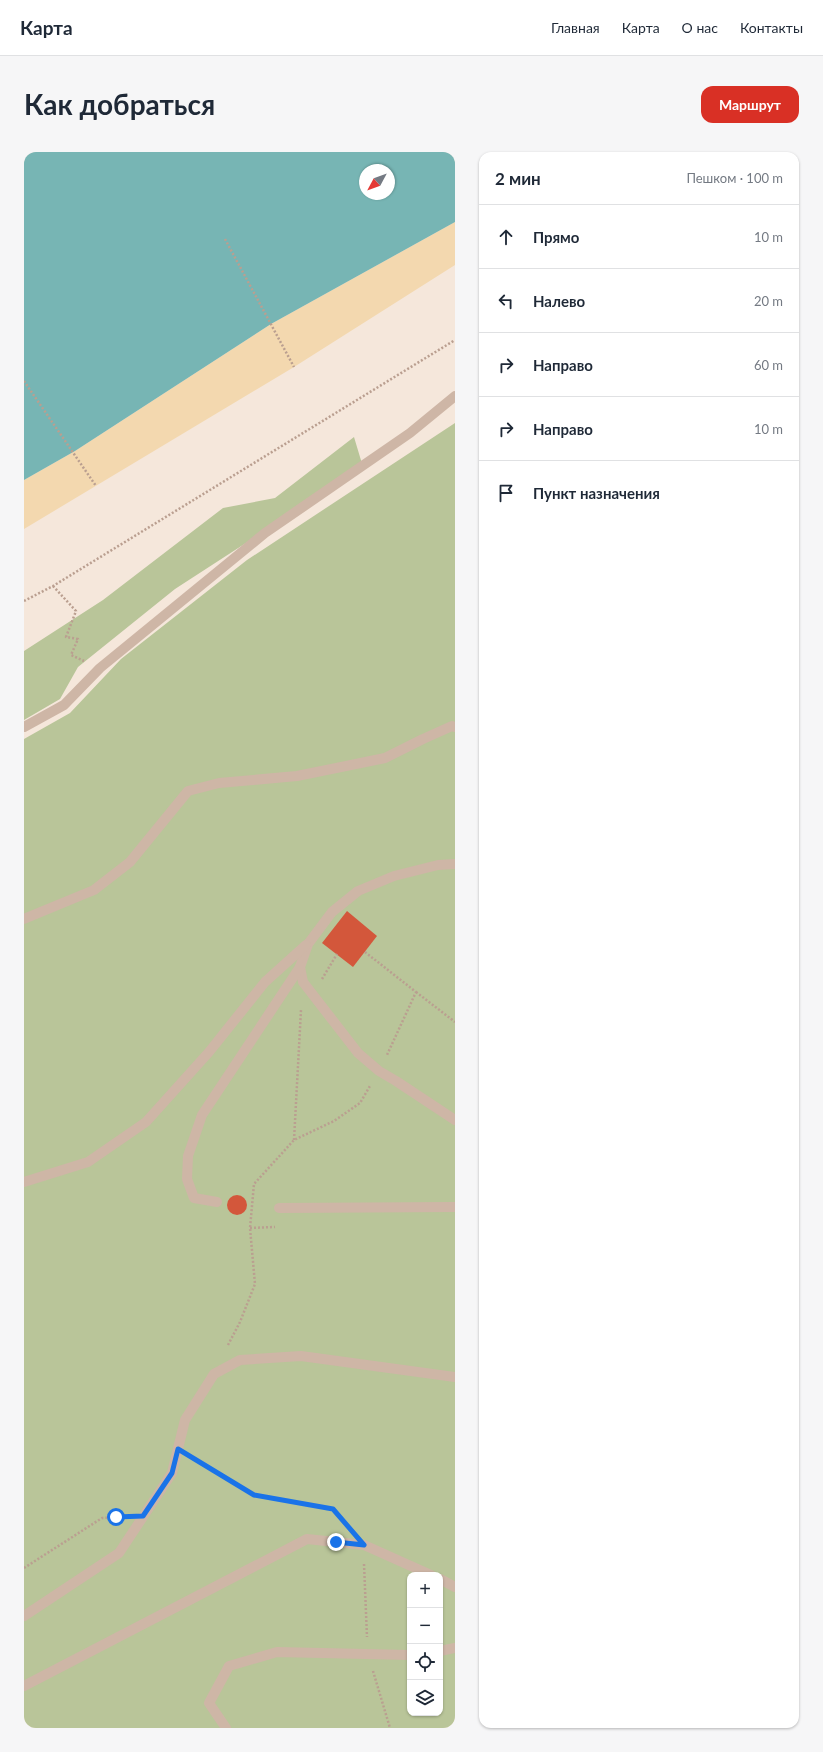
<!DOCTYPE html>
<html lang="ru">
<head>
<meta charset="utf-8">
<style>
	:root { --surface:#fff; --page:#f6f6f7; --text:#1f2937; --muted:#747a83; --line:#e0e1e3; --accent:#d93025 }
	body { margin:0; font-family:Lato,sans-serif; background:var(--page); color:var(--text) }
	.controls { position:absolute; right:12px; bottom:12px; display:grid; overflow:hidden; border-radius:8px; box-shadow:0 1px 3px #0004 }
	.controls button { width:36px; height:36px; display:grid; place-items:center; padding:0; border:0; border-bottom:1px solid var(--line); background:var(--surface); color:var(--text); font:20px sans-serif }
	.compass { position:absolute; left:335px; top:12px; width:36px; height:36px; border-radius:50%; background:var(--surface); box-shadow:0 1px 3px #0004; rotate:229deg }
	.stop { position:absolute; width:12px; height:12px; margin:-9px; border:3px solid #1a73e8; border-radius:50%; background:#fff }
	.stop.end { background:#1a73e8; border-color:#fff; box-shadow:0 1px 4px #0008 }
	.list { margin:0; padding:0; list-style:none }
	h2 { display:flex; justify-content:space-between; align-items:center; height:52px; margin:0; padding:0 16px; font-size:17px }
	h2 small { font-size:13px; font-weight:400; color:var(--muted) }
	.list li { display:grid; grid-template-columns:26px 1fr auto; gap:12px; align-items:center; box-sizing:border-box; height:64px; padding:0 16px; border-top:1px solid var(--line) }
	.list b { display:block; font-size:15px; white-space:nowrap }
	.list em { font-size:13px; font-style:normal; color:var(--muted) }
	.icon { flex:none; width:22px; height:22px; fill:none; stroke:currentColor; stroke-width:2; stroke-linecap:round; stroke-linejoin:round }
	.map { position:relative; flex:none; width:431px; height:1576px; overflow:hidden; border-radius:12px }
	header { display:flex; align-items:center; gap:24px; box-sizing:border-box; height:56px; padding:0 20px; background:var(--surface); border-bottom:1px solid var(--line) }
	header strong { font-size:19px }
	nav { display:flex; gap:22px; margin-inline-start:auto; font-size:14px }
	.intro { display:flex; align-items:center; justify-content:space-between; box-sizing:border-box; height:96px; padding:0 24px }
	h1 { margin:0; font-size:28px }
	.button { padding:10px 18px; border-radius:12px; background:var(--accent); color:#fff; font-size:14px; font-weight:700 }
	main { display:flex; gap:24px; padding:0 24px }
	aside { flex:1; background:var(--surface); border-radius:12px; box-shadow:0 1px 3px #0004 }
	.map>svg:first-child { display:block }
	.green { fill:#b9c599; fill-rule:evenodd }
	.sand { fill:#f3d8af }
	.water { fill:#77b5b4; fill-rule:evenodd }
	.building { fill:#d3573b }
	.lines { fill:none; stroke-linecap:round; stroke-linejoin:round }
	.path { stroke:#ba9f90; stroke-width:2.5; stroke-dasharray:2 2; stroke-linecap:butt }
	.lane { stroke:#ceb6a6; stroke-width:10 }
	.route { stroke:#1a73e8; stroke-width:5 }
</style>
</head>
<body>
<header>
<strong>Карта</strong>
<nav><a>Главная</a><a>Карта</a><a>О нас</a><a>Контакты</a></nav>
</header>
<div class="intro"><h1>Как добраться</h1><a class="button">Маршрут</a></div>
<main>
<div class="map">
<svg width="431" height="1576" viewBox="0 0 431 1576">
	<rect width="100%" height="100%" fill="#f5e7db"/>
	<!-- green -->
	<g class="green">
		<path d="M431,271v1305h-431v-989l46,-26 51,-54 126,-99zM386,1423h30v138h-30z"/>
		<polygon points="330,285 339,315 151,437 54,515 36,547 0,568 0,499 79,448 199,356 251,346"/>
	</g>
	<!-- sand -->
	<polygon class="sand" points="431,70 431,113 270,215 0,377 0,328 51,299 247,172"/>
	<!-- water -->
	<path class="water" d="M0,0h431v70l-184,102 -196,127 -51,29zM341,18h24v24h-24z"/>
	<!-- building -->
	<g class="building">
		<polygon points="323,759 353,784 329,815 298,791"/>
		<circle cx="213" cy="1053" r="10"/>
	</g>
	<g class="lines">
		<!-- path -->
		<g class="path">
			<polyline points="201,87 270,215"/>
			<polyline points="0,229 72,334"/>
			<polyline points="29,434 52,459 42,485 54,487 47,503 60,509"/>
			<polyline points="0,449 29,434 431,188"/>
			<polyline points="341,800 392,840 363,903"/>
			<polyline points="298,827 313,802"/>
			<polyline points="392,840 431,870"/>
			<polyline points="270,988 277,858"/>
			<polyline points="226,1076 251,1075"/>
			<polyline points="204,1193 216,1170 231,1132 226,1076 230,1032 270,988 310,969 336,951 346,934"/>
			<polyline points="169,1306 230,1343 309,1357 323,1373"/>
			<polyline points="340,1412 343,1485"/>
			<polyline points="0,1416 78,1366 97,1365"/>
			<polyline points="349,1519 366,1576"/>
		</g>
		<!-- lane -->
		<g class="lane">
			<polyline points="0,575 40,553 76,516 241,381 386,281 431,244"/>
			<polyline points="431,712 414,713 370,724 334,739 308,760 284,792 276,815 279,830 334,901 355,919 372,929 431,968"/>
			<polyline points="0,767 70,738 106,710 164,639 195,631 273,624 361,606 399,587 428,574 431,575"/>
			<polyline points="0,1030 64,1010 122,970 185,900 241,830 282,793"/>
			<polyline points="193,1050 170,1046 163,1027 164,1004 178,963 276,815"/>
			<polyline points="255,1056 431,1055"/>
			<polyline points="416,1427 431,1435"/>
			<polyline points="0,1464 95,1401 148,1321 161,1268 190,1222 216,1208 277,1204 431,1225"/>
			<polyline points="416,1499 431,1496"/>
			<polyline points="0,1534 283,1387 340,1393 407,1423"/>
			<polyline points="202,1576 185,1551 205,1514 253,1500 386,1503"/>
		</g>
	</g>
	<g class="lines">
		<!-- route -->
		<polyline class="route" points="92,1365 119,1364 148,1321 154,1297 230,1343 309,1357 340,1393 312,1390"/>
	</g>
</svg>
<div class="controls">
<button>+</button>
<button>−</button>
<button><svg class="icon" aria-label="locate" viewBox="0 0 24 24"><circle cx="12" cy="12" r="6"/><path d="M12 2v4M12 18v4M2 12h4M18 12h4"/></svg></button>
<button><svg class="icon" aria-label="layers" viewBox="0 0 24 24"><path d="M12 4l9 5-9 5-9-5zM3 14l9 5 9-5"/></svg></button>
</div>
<svg class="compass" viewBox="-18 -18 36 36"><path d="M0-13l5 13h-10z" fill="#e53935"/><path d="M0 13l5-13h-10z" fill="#747a83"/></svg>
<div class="stop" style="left:92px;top:1365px"></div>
<div class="stop end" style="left:312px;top:1390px"></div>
</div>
<aside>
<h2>2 мин<small>Пешком · 100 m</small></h2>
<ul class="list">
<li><svg class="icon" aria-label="ahead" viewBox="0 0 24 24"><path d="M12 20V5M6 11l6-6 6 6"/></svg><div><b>Прямо</b></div><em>10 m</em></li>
<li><svg class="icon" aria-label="left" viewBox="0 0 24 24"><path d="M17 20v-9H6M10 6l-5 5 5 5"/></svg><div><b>Налево</b></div><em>20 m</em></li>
<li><svg class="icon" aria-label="right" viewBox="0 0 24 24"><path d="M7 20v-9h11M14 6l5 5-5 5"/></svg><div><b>Направо</b></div><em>60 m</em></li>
<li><svg class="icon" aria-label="right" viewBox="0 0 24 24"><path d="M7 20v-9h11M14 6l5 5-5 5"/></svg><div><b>Направо</b></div><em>10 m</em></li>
<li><svg class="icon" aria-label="arrive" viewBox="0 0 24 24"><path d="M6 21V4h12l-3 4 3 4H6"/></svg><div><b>Пункт назначения</b></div></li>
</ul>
</aside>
</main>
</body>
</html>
